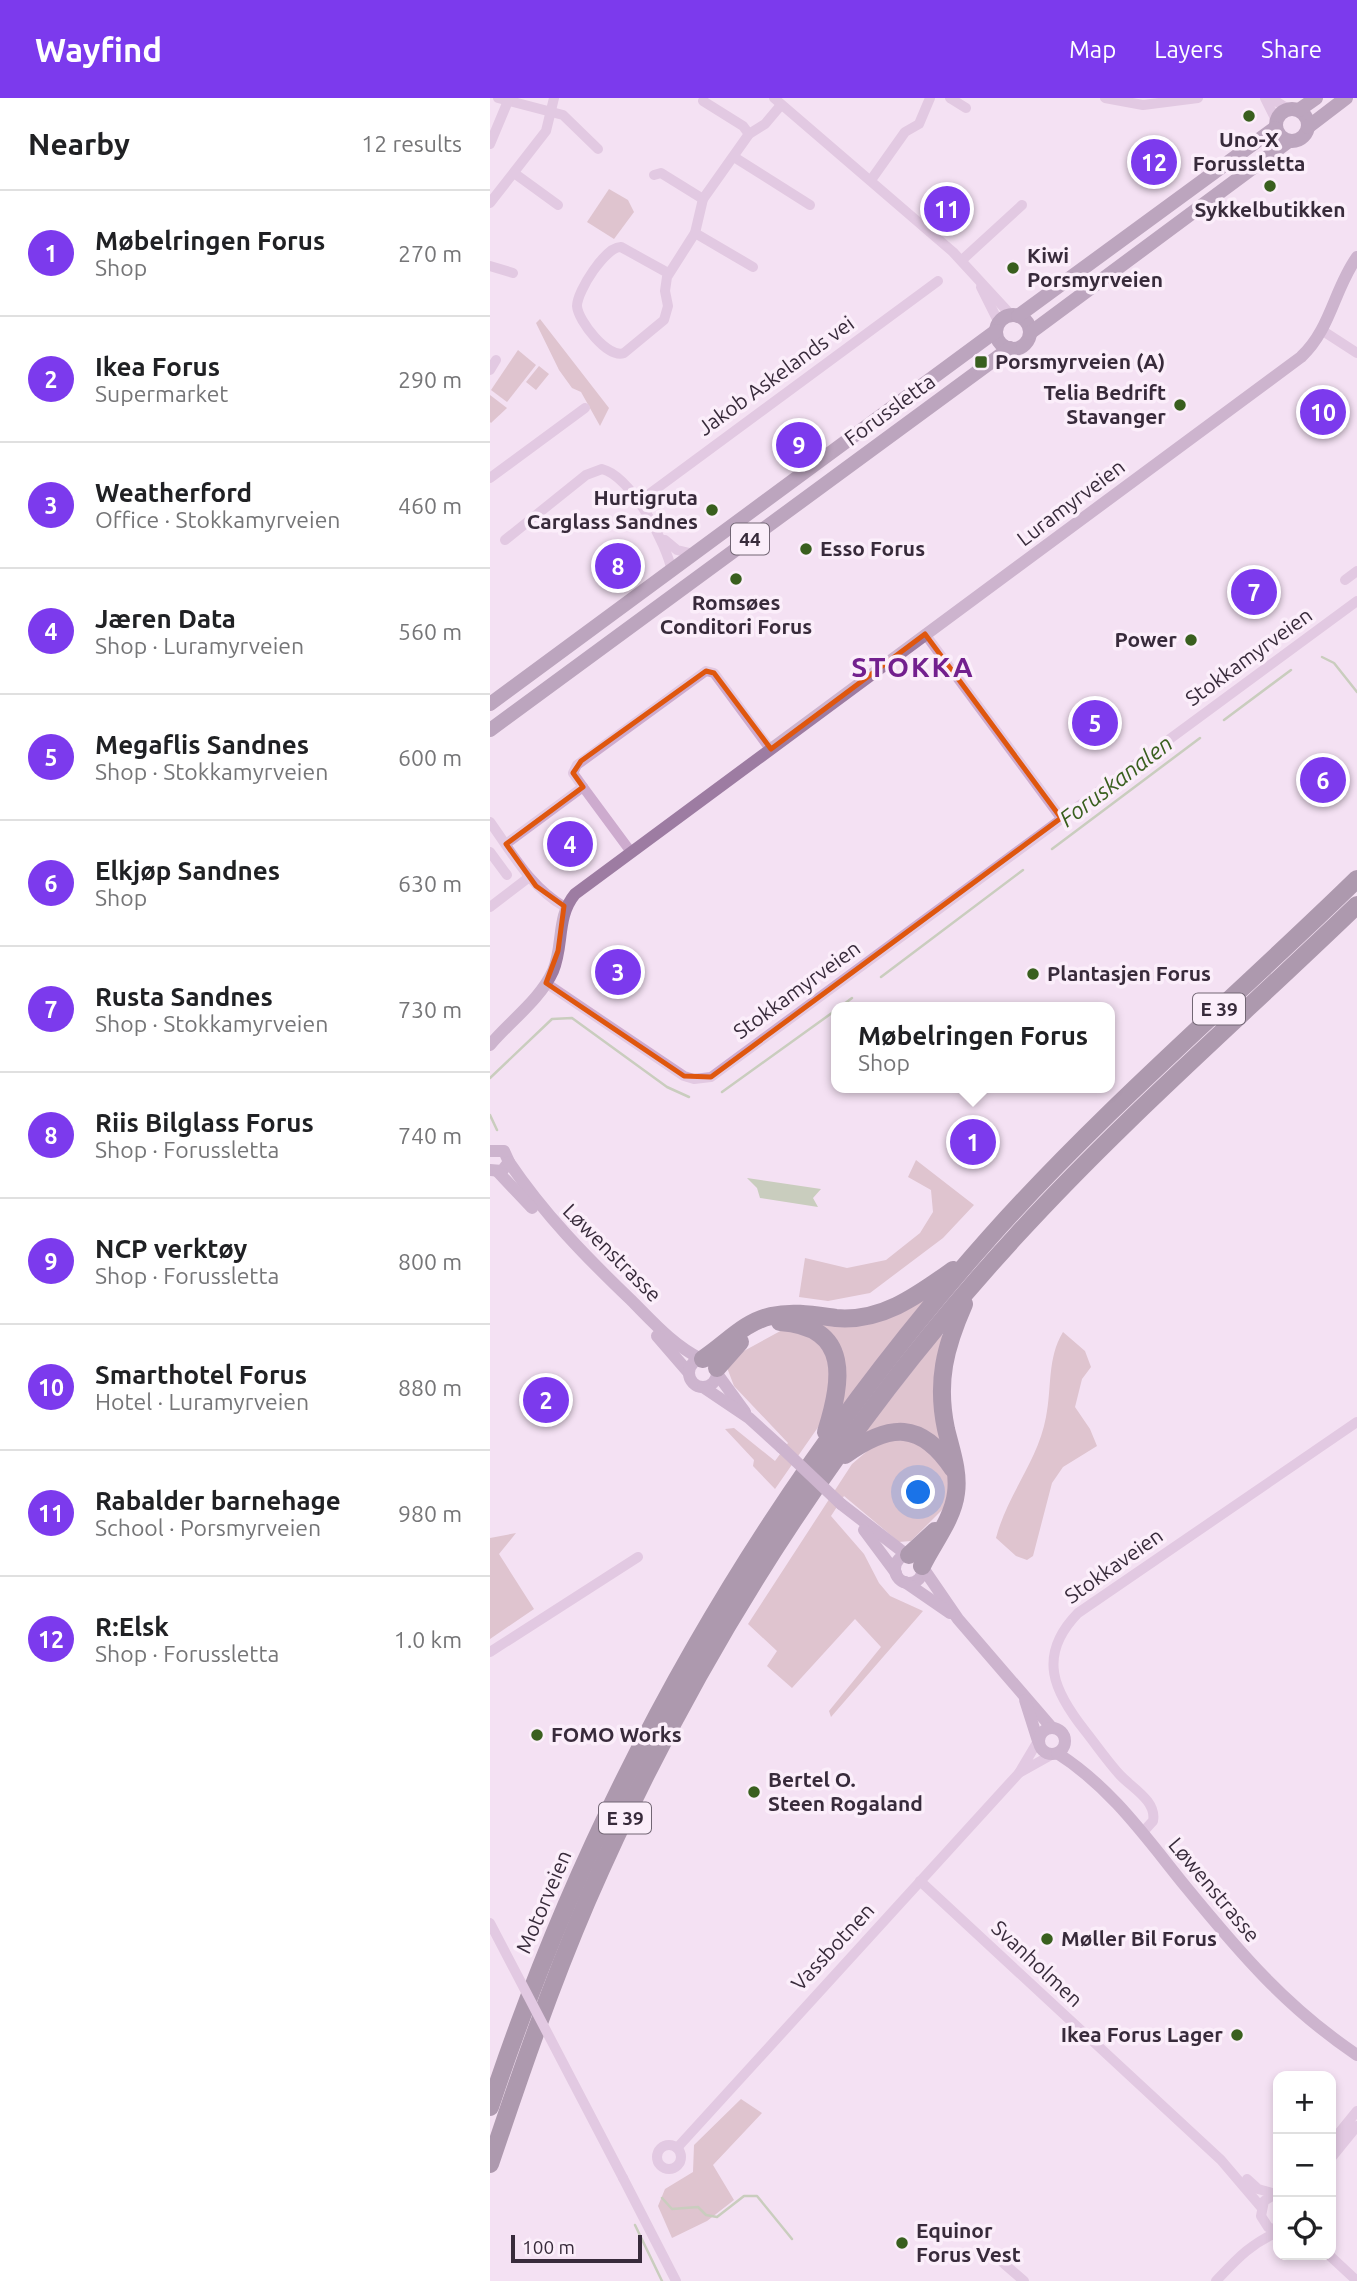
<!DOCTYPE html>
<html lang="en">
<head>
<meta charset="utf-8">
<style>
	:root { --surface:#fff; --page:#f2f2f2; --text:#202124; --muted:#757577; --line:#e0e0e0; --accent:#7c3aed }
	body { margin:0; font-family:Ubuntu,sans-serif; background:var(--page); color:var(--text) }
	.controls { position:absolute; right:21px; bottom:21px; display:grid; overflow:hidden; border-radius:14px; box-shadow:0 4px 10px #0003 }
	.controls button { width:63px; height:63px; display:grid; place-items:center; padding:0; border:0; border-bottom:2px solid var(--line); background:var(--surface); color:var(--text); font:35px sans-serif }
	.scale { position:absolute; left:21px; bottom:18px; width:131px; box-sizing:border-box; padding-left:7px; border:4px solid #382b3b; border-top:0; font-size:19px; line-height:24px; white-space:nowrap; color:#382b3b; -webkit-text-stroke:5px #fbeefa; paint-order:stroke }
	.you { position:absolute; left:429px; top:1395px; width:24px; height:24px; margin:-18px; border:5px solid #fff; border-radius:50%; background:#1a73e8; box-shadow:0 0 0 10px #1a73e833 }
	.badge { display:grid; place-items:center; width:46px; height:46px; border-radius:50%; background:var(--accent); color:#fff; font-size:23px; font-weight:700 }
	.pin { position:absolute; translate:-50% -50%; border:4px solid #fff; box-shadow:0 2px 7px #0006 }
	.popup { position:absolute; left:341px; top:904px; width:284px; height:91px; box-sizing:border-box; display:grid; place-content:center; border-radius:14px; background:var(--surface); filter:drop-shadow(0 2px 5px #0005); font-size:23px; white-space:nowrap; color:var(--muted) }
	.popup b { font-size:26px; color:var(--text) }
	.popup::after { content:''; position:absolute; left:50%; top:100%; margin-left:-14px; border:14px solid transparent; border-top-color:var(--surface) }
	.list { margin:0; padding:0; list-style:none }
	h2 { display:flex; justify-content:space-between; align-items:center; height:91px; margin:0; padding:0 28px; font-size:30px }
	h2 small { font-size:23px; font-weight:400; color:var(--muted) }
	.list li { display:grid; grid-template-columns:46px 1fr auto; gap:21px; align-items:center; box-sizing:border-box; height:126px; padding:0 28px; border-top:2px solid var(--line) }
	.list b { display:block; font-size:26px; white-space:nowrap }
	.list p { margin:0; font-size:23px; white-space:nowrap; color:var(--muted) }
	.list em { font-size:23px; font-style:normal; color:var(--muted) }
	.icon { flex:none; width:38px; height:38px; fill:none; stroke:currentColor; stroke-width:2; stroke-linecap:round; stroke-linejoin:round }
	.map { position:relative; flex:none; width:867px; height:2183px; overflow:hidden }
	header { display:flex; align-items:center; gap:42px; box-sizing:border-box; height:98px; padding:0 35px; background:var(--accent); color:#fff }
	header strong { font-size:33px }
	nav { display:flex; gap:38px; margin-inline-start:auto; font-size:24px }
	main { display:flex }
	aside { flex:1; background:var(--surface) }
	.map>svg:first-child { display:block }
	.green { fill:#c59fa5 }
	.water { fill:#96b37e }
	.lines { fill:none; stroke-linecap:round; stroke-linejoin:round }
	.stream { stroke:#96b37e; stroke-width:2.5 }
	.street { stroke:#cdabce; stroke-width:10 }
	.secondary { stroke:#9d7ca2; stroke-width:12 }
	.primary { stroke:#785b7e; stroke-width:14 }
	.highway { stroke:#58415c; stroke-width:18 }
	.street-bridge { stroke:#cdabce; stroke-width:10 }
	.secondary-bridge { stroke:#9d7ca2; stroke-width:12 }
	.marked { fill:none; stroke:#df570e; stroke-width:5; stroke-linejoin:round }
	.poi-dot { fill:#395f1e; stroke:#fbeefa; stroke-width:2.5 }
	.labels { text-anchor:middle; stroke-width:7; stroke-linejoin:round; paint-order:stroke }
	.shield { fill:#fbeefa; stroke:#726674; stroke-width:2 }
	.shield-label { font-size:19px; font-weight:bold; fill:#382b3b }
	.poi-label { font-size:21px; font-weight:bold; fill:#382b3b; stroke:#fbeefa; text-anchor:start }
	.street-label { font-size:21px; fill:#382b3b; stroke:#fbeefa }
	.water-label { font-size:23px; font-style:italic; fill:#395f1e; stroke:#fbeefa }
	.district-label { font-size:28px; font-weight:bold; letter-spacing:2px; fill:#73208e; stroke:#fbeefa }
</style>
</head>
<body>
<header>
<strong>Wayfind</strong>
<nav><a>Map</a><a>Layers</a><a>Share</a></nav>
</header>
<main>
<aside>
<h2>Nearby<small>12 results</small></h2>
<ul class="list">
<li><span class="badge">1</span><div><b>Møbelringen Forus</b><p>Shop</p></div><em>270 m</em></li>
<li><span class="badge">2</span><div><b>Ikea Forus</b><p>Supermarket</p></div><em>290 m</em></li>
<li><span class="badge">3</span><div><b>Weatherford</b><p>Office · Stokkamyrveien</p></div><em>460 m</em></li>
<li><span class="badge">4</span><div><b>Jæren Data</b><p>Shop · Luramyrveien</p></div><em>560 m</em></li>
<li><span class="badge">5</span><div><b>Megaflis Sandnes</b><p>Shop · Stokkamyrveien</p></div><em>600 m</em></li>
<li><span class="badge">6</span><div><b>Elkjøp Sandnes</b><p>Shop</p></div><em>630 m</em></li>
<li><span class="badge">7</span><div><b>Rusta Sandnes</b><p>Shop · Stokkamyrveien</p></div><em>730 m</em></li>
<li><span class="badge">8</span><div><b>Riis Bilglass Forus</b><p>Shop · Forussletta</p></div><em>740 m</em></li>
<li><span class="badge">9</span><div><b>NCP verktøy</b><p>Shop · Forussletta</p></div><em>800 m</em></li>
<li><span class="badge">10</span><div><b>Smarthotel Forus</b><p>Hotel · Luramyrveien</p></div><em>880 m</em></li>
<li><span class="badge">11</span><div><b>Rabalder barnehage</b><p>School · Porsmyrveien</p></div><em>980 m</em></li>
<li><span class="badge">12</span><div><b>R:Elsk</b><p>Shop · Forussletta</p></div><em>1.0 km</em></li>
</ul>
</aside>
<div class="map">
<svg width="867" height="2183" viewBox="0 0 867 2183">
	<rect width="100%" height="100%" fill="#f4e1f3"/>
	<!-- green -->
	<g class="green">
		<polygon points="119,91 138,102 144,114 124,141 97,124"/>
		<polygon points="50,221 119,310 110,328 91,294 82,290 69,272 46,225"/>
		<polygon points="28,252 46,267 17,304 1,292"/>
		<polygon points="49,268 59,276 46,292 36,284"/>
		<polygon points="0,297 17,310 1,325 0,324"/>
		<polygon points="426,1062 484,1107 453,1140 380,1195 338,1203 309,1199 315,1160 357,1170 396,1162 430,1135 443,1114 441,1092 418,1079"/>
		<polygon points="440,1199 350,1312 356,1278 319,1226"/>
		<polygon points="294,1231 326,1241 334,1249 344,1278 331,1325 285,1391 263,1368 264,1362 235,1331 244,1330 285,1363 298,1345 244,1288 236,1267 252,1254"/>
		<path d="M573,1234l22,19 6,16 -9,12 -7,28 15,22 7,17 -34,21 -11,16 -19,73 -6,4 -11,-4 -20,-18c11,-43 42,-77 50,-121 6,-29 1,-59 17,-85z"/>
		<polygon points="451,1236 455,1240 458,1348 445,1342 375,1334"/>
		<polygon points="401,1342 428,1343 455,1366 461,1383 458,1406 421,1443 409,1444 354,1398 341,1418 374,1456 389,1485 400,1498 433,1513 341,1619 339,1613 391,1549 365,1521 302,1590 277,1568 287,1553 258,1526 362,1366 382,1349"/>
		<polygon points="26,1435 9,1456 44,1511 0,1541 0,1440"/>
		<polygon points="251,2001 272,2015 223,2067 244,2102 217,2123 182,2140 168,2108 175,2091 203,2074 204,2047"/>
	</g>
	<!-- water -->
	<polygon class="water" points="257,1080 331,1091 323,1100 328,1109 270,1100 267,1090"/>
	<g class="lines">
		<!-- stream -->
		<g class="stream">
			<polyline points="832,559 844,565 867,594"/>
			<polyline points="734,622 801,572"/>
			<polyline points="562,751 710,640"/>
			<polyline points="391,879 533,772"/>
			<polyline points="350,909 362,900"/>
			<polyline points="0,980 62,921 82,920 177,989 199,999"/>
			<polyline points="232,994 346,912"/>
			<polyline points="0,1017 7,1032"/>
			<polyline points="172,2100 182,2111 208,2109 216,2117 227,2119 254,2098 267,2098 302,2141"/>
			<polyline points="145,2127 172,2183"/>
		</g>
		<!-- street -->
		<g class="street">
			<polyline points="8,0 73,17 108,51"/>
			<polyline points="284,0 463,154 521,217"/>
			<polyline points="460,0 476,10"/>
			<polyline points="615,0 653,7 708,0"/>
			<polyline points="775,0 786,22"/>
			<polyline points="781,0 798,11"/>
			<polyline points="213,3 253,28 259,36"/>
			<polyline points="0,46 18,3"/>
			<polyline points="244,59 320,107"/>
			<polyline points="24,75 68,107"/>
			<polyline points="164,77 171,75 213,101"/>
			<polyline points="381,82 415,34 429,26 440,0"/>
			<polyline points="0,105 56,33 64,0"/>
			<polyline points="205,135 263,169"/>
			<polyline points="472,162 532,107"/>
			<polyline points="0,168 23,175"/>
			<path d="M178,175l-47,-26c-15,-1 -44,44 -44,59 1,15 31,53 47,47l40,-33 4,-14 -3,-15 2,-14 28,-44 8,-34 46,-65 16,-10 16,-19"/>
			<polyline points="491,189 509,225"/>
			<polyline points="833,233 867,255"/>
			<polyline points="0,272 6,262"/>
			<polyline points="0,380 95,310"/>
			<polyline points="147,405 448,183"/>
			<path d="M15,442l81,-65 16,-6c29,7 65,75 70,103"/>
			<polyline points="175,442 187,452 204,456"/>
			<polyline points="855,482 867,473"/>
			<polyline points="435,536 571,720"/>
			<polyline points="93,689 83,675 87,667 216,573 224,575 280,651"/>
			<path d="M0,724c23,32 40,65 75,85"/>
			<polyline points="16,746 93,689 141,754"/>
			<polyline points="0,754 17,777"/>
			<polyline points="0,809 38,780"/>
			<polyline points="56,885 194,978 204,981 221,979 867,503"/>
			<polyline points="0,1554 148,1459"/>
			<polyline points="548,1643 529,1675 563,1656"/>
			<path d="M652,1735l11,-12c4,-20 -21,-33 -33,-46 -12,-13 -23,-29 -34,-43 -32,-40 -50,-76 -8,-119l279,-191"/>
			<polyline points="430,1783 731,2062 771,2109"/>
			<polyline points="841,2045 867,2013"/>
			<circle cx="179" cy="2059" r="12"/>
			<polyline points="187,2050 529,1675"/>
			<polyline points="841,2060 867,2028"/>
			<polyline points="133,2080 186,2183"/>
			<polyline points="757,2081 768,2091 786,2096"/>
			<polyline points="787,2095 774,2103 771,2118 778,2129 788,2133"/>
			<polyline points="839,2157 867,2183"/>
			<polyline points="512,2164 534,2183"/>
			<path d="M726,2183c20,-21 35,-38 62,-49"/>
		</g>
		<!-- secondary -->
		<g class="secondary">
			<path d="M0,947c20,-24 50,-45 63,-74 11,-26 3,-54 22,-77l726,-537c30,-28 33,-68 56,-100"/>
			<polyline points="0,1053 14,1053 19,1064 12,1073 0,1072"/>
			<path d="M19,1064c35,52 77,95 122,138 22,22 42,45 70,59"/>
			<polyline points="8,1074 42,1110"/>
			<polyline points="167,1238 199,1275"/>
			<circle cx="213" cy="1275" r="14"/>
			<polyline points="228,1277 255,1314"/>
			<polyline points="213,1289 259,1320 292,1350"/>
			<polyline points="351,1406 417,1457"/>
			<polyline points="374,1432 406,1475"/>
			<circle cx="419" cy="1471" r="14"/>
			<polyline points="433,1470 468,1521 562,1630"/>
			<polyline points="415,1484 460,1515"/>
			<polyline points="535,1602 548,1643"/>
			<circle cx="562" cy="1643" r="13"/>
			<path d="M567,1655c54,34 90,86 129,134 54,66 100,120 171,168"/>
		</g>
		<!-- primary -->
		<g class="primary">
			<circle cx="802" cy="27" r="16"/>
			<polyline points="809,12 826,0"/>
			<polyline points="818,29 856,0"/>
			<circle cx="523" cy="234" r="17"/>
			<polyline points="528,218 785,30"/>
			<polyline points="540,235 799,43"/>
			<polyline points="0,606 506,233"/>
			<polyline points="0,632 520,250"/>
		</g>
		<!-- highway -->
		<g class="highway">
			<path d="M290,1224c72,5 62,60 46,110"/>
			<path d="M213,1261c23,-15 41,-37 68,-43 22,-5 43,-1 65,2 46,4 82,-23 117,-48"/>
			<polyline points="227,1270 250,1244"/>
			<path d="M355,1357c45,-32 76,-34 108,14"/>
			<polyline points="419,1457 445,1433"/>
			<path d="M432,1468c11,-23 31,-47 34,-73 3,-22 -5,-43 -10,-64 -10,-47 -1,-82 18,-125"/>
			<path d="M0,2009c106,-321 275,-617 500,-870 114,-128 245,-239 367,-358"/>
			<path d="M0,2066c30,-89 60,-177 97,-263 106,-244 249,-469 429,-665 107,-117 227,-221 341,-331"/>
		</g>
		<!-- street-bridge -->
		<polyline class="street-bridge" points="0,1825 133,2080"/>
		<!-- secondary-bridge -->
		<polyline class="secondary-bridge" points="292,1350 351,1406"/>
	</g>
	<!-- marked area -->
	<path d="M0 0H867V2183H0ZM435,536l136,184 -350,259 -27,-1 -138,-93 12,-32 6,-45 -28,-20 -30,-42 77,-57 -10,-14 8,-12 125,-90 8,2 57,76z" fill="#f4e1f3" fill-opacity=".55" fill-rule="evenodd"/>
	<path class="marked" d="M435,536l136,184 -350,259 -27,-1 -138,-93 12,-32 6,-45 -28,-20 -30,-42 77,-57 -10,-14 8,-12 125,-90 8,2 57,76z"/>
	<!-- markers -->
	<g class="poi-dot">
		<circle cx="759" cy="18" r="7"/>
		<circle cx="780" cy="88" r="7"/>
		<circle cx="523" cy="170" r="7"/>
		<rect x="484" y="257" width="14" height="14" rx="3.5"/>
		<circle cx="690" cy="307" r="7"/>
		<circle cx="222" cy="412" r="7"/>
		<circle cx="316" cy="451" r="7"/>
		<circle cx="246" cy="481" r="7"/>
		<circle cx="701" cy="542" r="7"/>
		<circle cx="543" cy="876" r="7"/>
		<circle cx="47" cy="1637" r="7"/>
		<circle cx="264" cy="1694" r="7"/>
		<circle cx="557" cy="1841" r="7"/>
		<circle cx="747" cy="1937" r="7"/>
		<circle cx="412" cy="2145" r="7"/>
	</g>
	<g class="labels">
		<!-- shield labels -->
		<g class="shield">
			<rect x="241" y="425.5" width="38" height="31" rx="5"/>
			<rect x="703" y="895.5" width="52" height="31" rx="5"/>
			<rect x="109" y="1704.5" width="52" height="31" rx="5"/>
		</g>
		<g class="shield-label">
			<text x="260" y="448">44</text>
			<text x="729" y="918">E 39</text>
			<text x="135" y="1727">E 39</text>
		</g>
		<!-- poi labels -->
		<g class="poi-label">
			<text x="759" y="49" text-anchor="middle">Uno-X<tspan x="759" dy="24">Forussletta</tspan></text>
			<text x="780" y="119" text-anchor="middle">Sykkelbutikken</text>
			<text x="537" y="165">Kiwi<tspan x="537" dy="24">Porsmyrveien</tspan></text>
			<text x="505" y="271">Porsmyrveien (A)</text>
			<text x="676" y="302" text-anchor="end">Telia Bedrift<tspan x="676" dy="24">Stavanger</tspan></text>
			<text x="208" y="407" text-anchor="end">Hurtigruta<tspan x="208" dy="24">Carglass Sandnes</tspan></text>
			<text x="330" y="458">Esso Forus</text>
			<text x="246" y="512" text-anchor="middle">Romsøes<tspan x="246" dy="24">Conditori Forus</tspan></text>
			<text x="687" y="549" text-anchor="end">Power</text>
			<text x="557" y="883">Plantasjen Forus</text>
			<text x="61" y="1644">FOMO Works</text>
			<text x="278" y="1689">Bertel O.<tspan x="278" dy="24">Steen Rogaland</tspan></text>
			<text x="571" y="1848">Møller Bil Forus</text>
			<text x="733" y="1944" text-anchor="end">Ikea Forus Lager</text>
			<text x="426" y="2140">Equinor<tspan x="426" dy="24">Forus Vest</tspan></text>
		</g>
		<!-- street labels -->
		<g class="street-label">
			<text transform="translate(286 278) rotate(-36)" y="7">Jakob Askelands vei</text>
			<text transform="translate(400 312) rotate(-36)" y="7">Forussletta</text>
			<text transform="translate(581 405) rotate(-37)" y="7">Luramyrveien</text>
			<text transform="translate(759 559) rotate(-36)" y="7">Stokkamyrveien</text>
			<text transform="translate(307 892) rotate(-36)" y="7">Stokkamyrveien</text>
			<text transform="translate(122 1155) rotate(45)" y="7">Løwenstrasse</text>
			<text transform="translate(624 1468) rotate(-35)" y="7">Stokkaveien</text>
			<text transform="translate(724 1792) rotate(50)" y="7">Løwenstrasse</text>
			<text transform="translate(54 1804) rotate(-67)" y="7">Motorveien</text>
			<text transform="translate(343 1849) rotate(-47)" y="7">Vassbotnen</text>
			<text transform="translate(547 1866) rotate(43)" y="7">Svanholmen</text>
		</g>
		<!-- water labels -->
		<g class="water-label">
			<text transform="translate(626 683) rotate(-37)" y="8">Foruskanalen</text>
		</g>
		<!-- district labels -->
		<g class="district-label">
			<text x="423" y="579">STOKKA</text>
		</g>
	</g>
</svg>
<div class="controls">
<button>+</button>
<button>−</button>
<button><svg class="icon" aria-label="locate" viewBox="0 0 24 24"><circle cx="12" cy="12" r="6"/><path d="M12 2v4M12 18v4M2 12h4M18 12h4"/></svg></button>
</div>
<div class="scale">100 m</div>
<div class="you"></div>
<div class="pin badge" style="left:483px;top:1044px">1</div>
<div class="popup"><b>Møbelringen Forus</b>Shop</div>
<div class="pin badge" style="left:56px;top:1302px">2</div>
<div class="pin badge" style="left:128px;top:874px">3</div>
<div class="pin badge" style="left:80px;top:746px">4</div>
<div class="pin badge" style="left:605px;top:625px">5</div>
<div class="pin badge" style="left:833px;top:682px">6</div>
<div class="pin badge" style="left:764px;top:494px">7</div>
<div class="pin badge" style="left:128px;top:468px">8</div>
<div class="pin badge" style="left:309px;top:347px">9</div>
<div class="pin badge" style="left:833px;top:314px">10</div>
<div class="pin badge" style="left:457px;top:111px">11</div>
<div class="pin badge" style="left:664px;top:64px">12</div>
</div>
</main>
</body>
</html>
